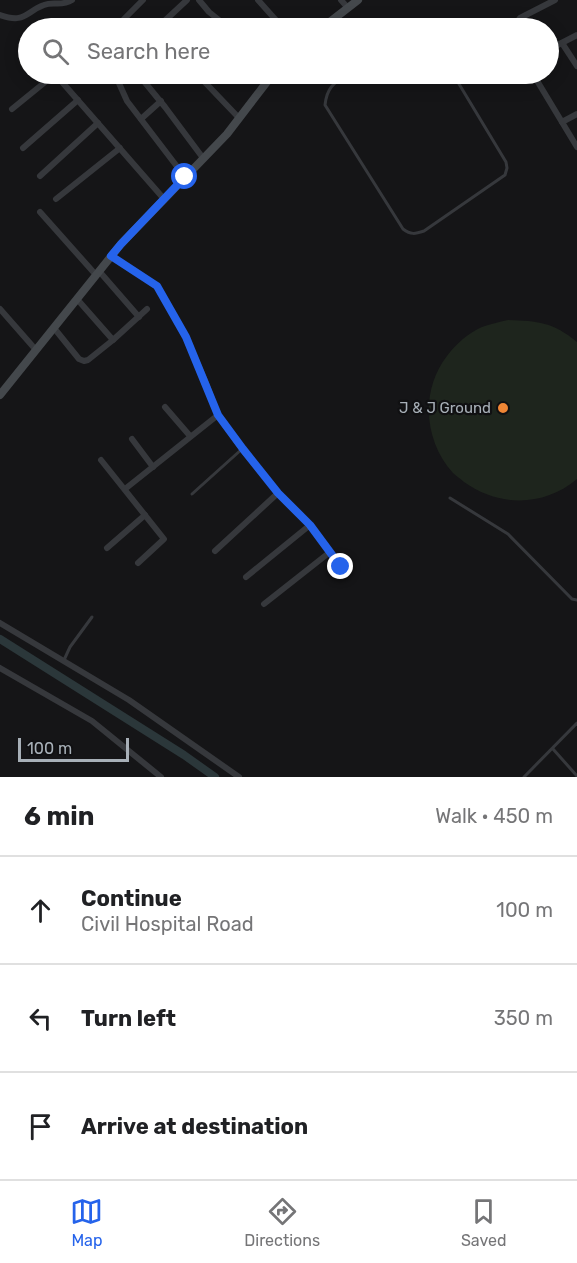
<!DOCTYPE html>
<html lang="en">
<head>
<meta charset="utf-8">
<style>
	:root { --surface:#fff; --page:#f6f6f6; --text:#202124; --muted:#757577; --line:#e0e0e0; --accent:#2563eb }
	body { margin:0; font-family:Rubik,sans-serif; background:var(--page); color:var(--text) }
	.scale { position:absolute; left:18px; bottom:15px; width:111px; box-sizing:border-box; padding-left:6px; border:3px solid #a7afb7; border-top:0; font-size:16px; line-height:21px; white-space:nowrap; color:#a7afb7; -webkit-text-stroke:4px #101012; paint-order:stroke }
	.stop { position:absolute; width:18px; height:18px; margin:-14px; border:4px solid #2563eb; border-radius:50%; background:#fff }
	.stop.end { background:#2563eb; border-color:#fff; box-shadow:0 2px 6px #0008 }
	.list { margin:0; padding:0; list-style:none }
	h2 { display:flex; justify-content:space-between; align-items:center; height:78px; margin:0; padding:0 24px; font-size:26px }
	h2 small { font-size:20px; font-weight:400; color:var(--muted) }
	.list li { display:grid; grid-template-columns:39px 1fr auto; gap:18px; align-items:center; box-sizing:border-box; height:108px; padding:0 24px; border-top:2px solid var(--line) }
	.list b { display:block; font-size:22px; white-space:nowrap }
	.list p { margin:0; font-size:20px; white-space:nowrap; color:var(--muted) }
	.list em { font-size:20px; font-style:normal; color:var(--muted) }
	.icon { flex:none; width:33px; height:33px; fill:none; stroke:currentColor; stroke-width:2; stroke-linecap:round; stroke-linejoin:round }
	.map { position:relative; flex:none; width:577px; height:777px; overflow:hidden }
	.search { position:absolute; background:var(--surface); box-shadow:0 3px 15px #0003; left:18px; right:18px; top:18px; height:66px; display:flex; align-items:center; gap:15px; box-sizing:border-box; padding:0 21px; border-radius:33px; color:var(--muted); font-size:22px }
	.sheet { height:402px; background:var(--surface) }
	nav { display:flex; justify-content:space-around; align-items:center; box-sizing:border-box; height:84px; border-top:2px solid var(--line); background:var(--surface); font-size:16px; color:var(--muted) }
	nav a { display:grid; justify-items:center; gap:3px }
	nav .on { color:var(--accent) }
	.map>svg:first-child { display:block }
	.green { fill:#1e251d }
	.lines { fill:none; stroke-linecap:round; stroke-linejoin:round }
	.canal { stroke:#2b373a; stroke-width:8 }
	.lane { stroke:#36383c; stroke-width:3 }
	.street { stroke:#36383c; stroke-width:6 }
	.secondary { stroke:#44484c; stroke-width:8 }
	.route { stroke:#2563eb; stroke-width:8 }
	.poi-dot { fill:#ef8635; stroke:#101012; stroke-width:2 }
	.labels { text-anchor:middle; stroke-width:4.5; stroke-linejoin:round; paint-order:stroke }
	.poi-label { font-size:15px; fill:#a7afb7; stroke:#101012; text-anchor:end }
</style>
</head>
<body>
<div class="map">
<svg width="577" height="777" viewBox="0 0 577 777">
	<rect width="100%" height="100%" fill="#151517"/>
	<!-- green -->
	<path class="green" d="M508,320c30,1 45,2 69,22v137c-33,28 -78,28 -113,3 -3,-3 -8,-6 -11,-9 -29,-32 -33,-82 -6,-117 9,-12 21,-23 35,-29 8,-3 17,-5 26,-7z"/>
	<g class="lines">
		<!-- canal -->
		<polyline class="canal" points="0,639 184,755 215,777"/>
		<!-- lane -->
		<g class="lane">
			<polyline points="410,28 414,26 421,27 423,28"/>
			<path d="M485,28c13,-8 16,-9 32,-6"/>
			<path d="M348,74c-14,9 -21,13 -23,31l78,124c8,6 12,5 21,2l81,-56 2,-7 -1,-6 -53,-88"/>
			<polyline points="192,494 242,449"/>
			<polyline points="450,498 508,534 572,599 577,600"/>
			<polyline points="64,660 70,647 92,617"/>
			<polyline points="553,749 577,776"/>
			<polyline points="524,777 577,723"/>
		</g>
		<!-- street -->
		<g class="street">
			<polyline points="199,0 209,12 229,28"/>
			<polyline points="258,0 283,28"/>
			<polyline points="341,0 348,8"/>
			<path d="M0,15c25,9 25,-3 44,-10 10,-4 17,2 28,-5"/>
			<polyline points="124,19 143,0"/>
			<polyline points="157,28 187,0"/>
			<polyline points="516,28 515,25 520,18 555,0"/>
			<polyline points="562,43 577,66"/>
			<polyline points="548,50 577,35"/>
			<polyline points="55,74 164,199"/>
			<polyline points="110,74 118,81 127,101 185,177"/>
			<polyline points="138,74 165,107 203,158"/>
			<polyline points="197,74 239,118"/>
			<polyline points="533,74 577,147"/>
			<polyline points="12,109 55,74"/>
			<polyline points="141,119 161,101"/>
			<polyline points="562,122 577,114"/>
			<polyline points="23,148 78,100"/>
			<polyline points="40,176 98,123"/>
			<polyline points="56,199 120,148"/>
			<polyline points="40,212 96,275"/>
			<polyline points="111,256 157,286 186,337 206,383 218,415 242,449 278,493 310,525 341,567"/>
			<polyline points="99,271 139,317"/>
			<polyline points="77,299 113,340"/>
			<polyline points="0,309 36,350"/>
			<polyline points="54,328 79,359 84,361 88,360 113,340 147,309"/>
			<polyline points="165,407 190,436"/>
			<polyline points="132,439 153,467"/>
			<polyline points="101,460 164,539 138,563"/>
			<polyline points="125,489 218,415"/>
			<polyline points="107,548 145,515"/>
			<polyline points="215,551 278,493"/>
			<polyline points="246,577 310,525"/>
			<polyline points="264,604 330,552"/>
			<polyline points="0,623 129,700 239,777"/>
			<polyline points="0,668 92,721 161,777"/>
		</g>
		<!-- secondary -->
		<g class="secondary">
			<polyline points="322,28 358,0"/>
			<polyline points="0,395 121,244 227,134 273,74"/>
		</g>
	</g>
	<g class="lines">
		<!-- route -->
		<polyline class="route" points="185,177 121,244 111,256 157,286 186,337 218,415 243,449 278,493 310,525 341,567"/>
	</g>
	<!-- markers -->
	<circle class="poi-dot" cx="503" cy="408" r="6"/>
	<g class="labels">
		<!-- poi labels -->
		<g class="poi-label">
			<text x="491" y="413">J &amp; J Ground</text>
		</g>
	</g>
</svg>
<div class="scale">100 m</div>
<div class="stop" style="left:185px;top:177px"></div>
<div class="stop end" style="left:341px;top:567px"></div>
<div class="search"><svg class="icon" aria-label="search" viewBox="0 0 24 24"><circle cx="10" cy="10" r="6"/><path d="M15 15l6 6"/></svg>Search here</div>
</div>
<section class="sheet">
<h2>6 min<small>Walk · 450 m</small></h2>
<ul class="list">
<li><svg class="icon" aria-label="ahead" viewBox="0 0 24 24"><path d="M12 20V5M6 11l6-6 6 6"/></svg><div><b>Continue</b><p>Civil Hospital Road</p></div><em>100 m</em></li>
<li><svg class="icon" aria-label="left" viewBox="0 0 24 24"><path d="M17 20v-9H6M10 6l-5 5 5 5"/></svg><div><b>Turn left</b></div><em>350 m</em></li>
<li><svg class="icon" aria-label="arrive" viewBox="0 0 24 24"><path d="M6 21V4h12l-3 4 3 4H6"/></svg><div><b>Arrive at destination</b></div></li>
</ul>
</section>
<nav>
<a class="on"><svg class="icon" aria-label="map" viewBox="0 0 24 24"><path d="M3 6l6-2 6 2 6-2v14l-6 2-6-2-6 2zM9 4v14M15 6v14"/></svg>Map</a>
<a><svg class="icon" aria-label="directions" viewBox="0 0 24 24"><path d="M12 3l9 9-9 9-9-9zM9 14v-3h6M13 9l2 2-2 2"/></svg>Directions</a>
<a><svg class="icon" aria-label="saved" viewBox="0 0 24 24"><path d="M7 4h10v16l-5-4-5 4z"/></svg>Saved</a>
</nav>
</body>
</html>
